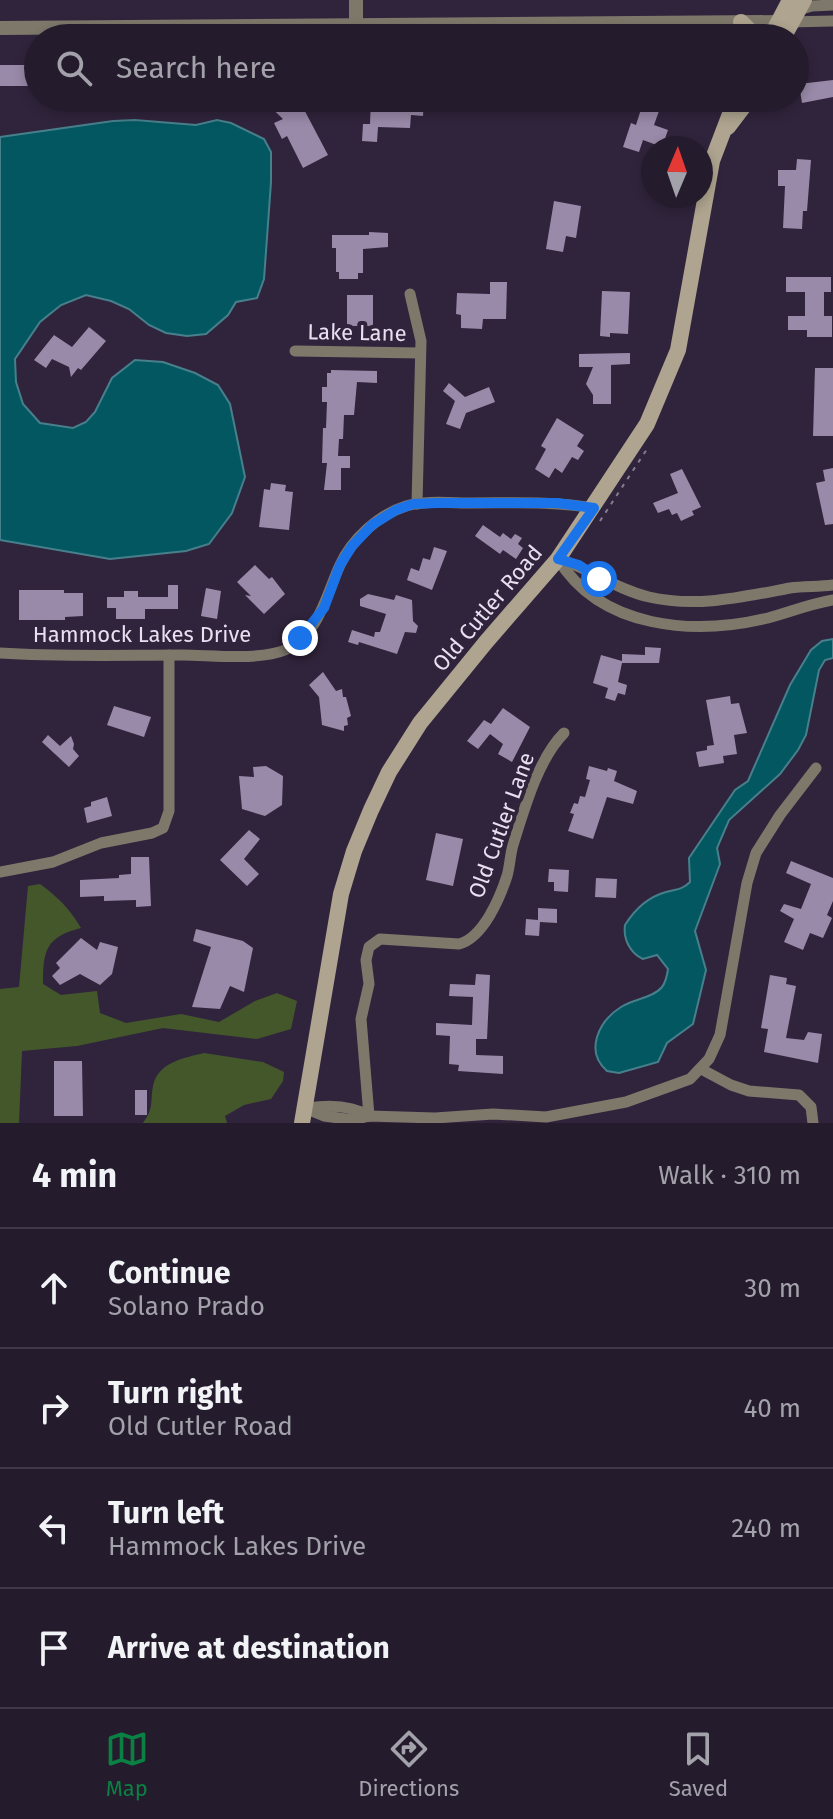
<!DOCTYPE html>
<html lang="en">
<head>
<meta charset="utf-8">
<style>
	:root { --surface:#241b2d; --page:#302839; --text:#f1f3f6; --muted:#a3a1aa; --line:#413949; --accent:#0b8043 }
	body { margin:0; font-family:"Fira Sans",sans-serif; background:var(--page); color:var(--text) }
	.compass { position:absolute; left:641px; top:136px; width:72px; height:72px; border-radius:50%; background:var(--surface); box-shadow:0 4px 12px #0003; rotate:2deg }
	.stop { position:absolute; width:24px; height:24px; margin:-18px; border:6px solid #1a73e8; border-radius:50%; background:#fff }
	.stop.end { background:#1a73e8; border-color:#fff; box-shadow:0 2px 8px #0008 }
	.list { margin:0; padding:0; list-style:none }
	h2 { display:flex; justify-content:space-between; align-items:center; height:104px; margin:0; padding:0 32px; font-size:34px }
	h2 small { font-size:26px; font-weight:400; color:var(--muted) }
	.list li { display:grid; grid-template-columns:52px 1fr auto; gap:24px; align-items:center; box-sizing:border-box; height:120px; padding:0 32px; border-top:2px solid var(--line) }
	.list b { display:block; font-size:30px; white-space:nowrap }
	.list p { margin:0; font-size:26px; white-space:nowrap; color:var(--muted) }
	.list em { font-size:26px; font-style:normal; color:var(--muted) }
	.icon { flex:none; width:44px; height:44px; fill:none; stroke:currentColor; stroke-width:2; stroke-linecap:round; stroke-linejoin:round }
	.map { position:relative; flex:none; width:833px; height:1123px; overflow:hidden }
	.search { position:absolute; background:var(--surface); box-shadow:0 4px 12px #0003; left:24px; right:24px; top:24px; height:88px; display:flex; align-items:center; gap:20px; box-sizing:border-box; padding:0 28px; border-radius:44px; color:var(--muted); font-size:30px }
	.sheet { height:584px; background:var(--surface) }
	nav { display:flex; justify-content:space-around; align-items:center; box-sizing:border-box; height:112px; border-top:2px solid var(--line); background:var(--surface); font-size:22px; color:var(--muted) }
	nav a { display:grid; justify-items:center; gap:4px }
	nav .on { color:var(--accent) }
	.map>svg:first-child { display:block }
	.forest { fill:#44572b }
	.water { fill:#025761; stroke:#47808c; stroke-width:2 }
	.building { fill:#998aa9 }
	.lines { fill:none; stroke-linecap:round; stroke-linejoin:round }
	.path { stroke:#867c91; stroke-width:2; stroke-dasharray:4 6; stroke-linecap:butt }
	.minor { stroke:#7e786b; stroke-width:11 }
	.tertiary { stroke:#7e786b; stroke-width:14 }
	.secondary { stroke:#aea48f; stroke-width:16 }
	.route { stroke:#1a73e8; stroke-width:10 }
	.labels { text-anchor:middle; stroke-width:8; stroke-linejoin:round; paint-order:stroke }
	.street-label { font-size:22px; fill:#e8e0f1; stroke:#30243c }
</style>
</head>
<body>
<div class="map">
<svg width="833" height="1123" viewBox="0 0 833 1123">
	<rect width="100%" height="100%" fill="#30243c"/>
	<!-- forest -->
	<g class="forest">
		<path d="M40,884c18,13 30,25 41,44 -35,9 -38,22 -38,56l18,11 36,-4 3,22 26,10 55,-9 38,8 36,-21 22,-8 20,8 -6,28 -34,10 -94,-11 -86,18 -55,5 -3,72h-19v-134l19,-2 9,-101z"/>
		<path d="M204,1053l59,9 21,10 -1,9 -12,18 -27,6 -19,11 2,7h-84c11,-15 7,-20 10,-37 5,-24 31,-28 51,-33z"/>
	</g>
	<!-- water -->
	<g class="water">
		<polygon points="135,120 196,125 217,120 231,123 264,139 271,152 271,182 264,279 257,298 236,302 228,315 206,334 187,336 166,333 149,325 129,309 111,301 86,295 61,305 40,322 15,359 16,382 23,404 40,423 73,428 86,422 95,412 112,378 135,360 163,362 195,373 218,385 230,404 245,477 232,513 209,544 186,551 110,559 0,540 0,137 113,121"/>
		<path d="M833,639v19l-8,2 -6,10 -13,65 -8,15 -18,24 -51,46 -12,28 3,16 -25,67 11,39 -13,54 -26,19 -9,19 -39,11 -12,-2c-23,-20 -8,-50 14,-64 12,-8 32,-9 41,-20 4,-5 5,-11 6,-18l-11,-14 -14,4c-13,-6 -20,-20 -18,-34 10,-16 23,-28 41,-33 10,-3 16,-2 24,-10l-1,-24 46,-68 13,-9 42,-96 21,-35 11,-9z"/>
	</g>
	<!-- building -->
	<g class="building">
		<rect x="0" y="65" width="28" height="21"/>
		<polygon points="833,80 833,97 802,103 799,84"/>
		<polygon points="261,98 298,98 328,155 303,168 287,136 282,139 274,123 283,119"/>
		<polygon points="371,98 424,98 423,116 411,115 410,128 378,127 377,142 362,141 363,124 370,124"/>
		<rect x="566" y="98" width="45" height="13"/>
		<polygon points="642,106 659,111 654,125 668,130 662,147 643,140 639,152 623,147 631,123 636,125"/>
		<polygon points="797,159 811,160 807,211 803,211 802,229 783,228 785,186 778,186 778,170 796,170"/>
		<polygon points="554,201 581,206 576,238 566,236 563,252 546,249"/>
		<polygon points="369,232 388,233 388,247 363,249 363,273 358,273 358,279 339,279 339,272 336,272 336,248 332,248 332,235 369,235"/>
		<polygon points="786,277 831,277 831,292 824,292 824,316 832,316 832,337 807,337 807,330 788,330 788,316 805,316 805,292 786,292"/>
		<polygon points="490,282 507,282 506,319 483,319 482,329 461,328 461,315 456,314 457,293 490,294"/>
		<polygon points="602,291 630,292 628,334 610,333 610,337 600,336"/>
		<rect x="347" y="295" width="26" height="31"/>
		<polygon points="89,327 106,341 81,370 78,368 71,377 69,367 52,359 46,368 34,360 54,335 72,347"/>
		<polygon points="630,353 630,364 611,365 611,404 593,404 593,395 586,384 593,367 579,367 579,354"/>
		<polygon points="815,368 833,368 833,436 813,436"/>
		<polygon points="331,370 377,371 377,383 357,382 354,415 344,415 343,439 339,439 338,456 350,456 350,468 341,468 341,490 324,490 327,463 322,463 323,428 326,428 327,402 322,402 322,387 327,387 327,373 331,373"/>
		<polygon points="449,383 465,397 489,387 495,402 466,413 460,429 446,424 455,401 443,391"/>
		<polygon points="557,418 584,435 577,446 584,451 578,460 572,457 562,473 555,468 549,478 535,469 546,449 541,446"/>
		<polygon points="833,468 833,524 825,525 816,483 825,481 823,470"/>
		<polygon points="682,469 701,507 692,511 694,515 681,521 677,513 672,515 669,509 658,513 653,503 678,493 670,474"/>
		<polygon points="271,483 286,485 285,491 293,492 289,530 259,527 264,489 270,490"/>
		<polygon points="483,525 500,537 503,533 511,539 515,534 522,538 518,544 523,548 516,559 503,550 500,554 475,536"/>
		<polygon points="434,547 447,551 432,590 407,580 411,568 419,571 423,558 430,560"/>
		<polygon points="255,565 269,579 272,577 285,594 264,614 245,595 251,596 237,582"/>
		<polygon points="168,585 178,585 178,609 145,609 145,619 116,619 116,608 107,608 107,597 124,597 124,591 138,591 138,597 168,597"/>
		<polygon points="206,588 221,591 217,619 201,616"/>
		<polygon points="19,590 64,590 64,593 83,593 83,616 65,617 65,620 19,620"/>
		<polygon points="368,594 394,600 396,595 412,600 413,621 418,626 416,633 405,632 397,654 359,642 358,645 348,642 352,630 374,637 375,632 380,632 386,614 360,606 360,599"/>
		<polygon points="645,647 661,648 659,663 622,663 618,682 627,685 625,695 618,693 615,701 605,698 608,688 593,683 601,655 622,661 622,654 645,655"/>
		<polygon points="323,672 336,691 342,689 343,697 346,697 351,716 347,718 348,725 344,726 344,731 322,725 319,697 309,685"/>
		<polygon points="730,696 731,704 739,703 747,733 734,735 737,754 723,756 724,763 699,767 696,752 707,750 707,746 714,745 706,700"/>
		<polygon points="114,706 151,717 144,737 107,725"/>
		<polygon points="503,708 530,727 512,762 498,754 503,744 490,734 478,749 467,741 484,720 491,724"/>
		<polygon points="48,735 60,746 71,736 74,744 73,749 79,756 69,767 42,742"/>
		<polygon points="266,766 283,776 282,805 265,816 242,809 239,776 254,777 253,767"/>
		<polygon points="589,766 607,771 608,768 617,771 614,781 637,791 633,804 607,797 593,839 568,831 574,814 570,813 574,803 578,804 580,796 585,797 590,780 586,779"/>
		<polygon points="107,797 112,816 87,823 84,808 91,806 91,802"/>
		<polygon points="249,830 260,839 244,859 259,874 247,886 220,860"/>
		<polygon points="436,833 463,839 453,886 426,880"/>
		<polygon points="131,857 149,857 151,906 136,907 136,900 104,901 104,896 80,897 80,880 119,878 119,875 131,874"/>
		<polygon points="791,861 833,878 833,901 827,915 832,918 823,938 810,933 803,950 784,942 794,919 780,911 784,904 801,909 811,884 786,873"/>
		<polygon points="549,869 569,870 568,892 554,891 554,882 548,882"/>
		<polygon points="596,878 617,879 616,898 595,897"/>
		<polygon points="538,908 557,909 557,923 540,922 539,936 525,935 526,919 538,920"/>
		<polygon points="196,929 243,941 253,948 244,992 230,986 220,1009 192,1007 211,947 193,941"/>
		<polygon points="81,938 97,950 100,942 118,947 112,974 100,985 80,974 60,985 52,976 60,968 56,963"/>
		<polygon points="476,974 490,975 487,1039 476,1039 476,1055 503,1056 503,1074 458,1071 459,1065 449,1064 450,1036 436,1035 436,1023 472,1025 473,997 449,996 450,984 475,985"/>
		<polygon points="770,975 787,978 786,984 796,986 786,1038 804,1040 808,1032 822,1034 818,1063 764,1052 768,1029 761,1028"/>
		<polygon points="54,1061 82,1061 83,1116 54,1116"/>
		<rect x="135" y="1090" width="12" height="25"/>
	</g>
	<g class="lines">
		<!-- path -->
		<polyline class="path" points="600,521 649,446"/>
		<!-- minor -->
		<g class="minor">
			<polyline points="798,10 812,6 833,5"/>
			<polyline points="788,22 833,21"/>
			<polyline points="410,294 421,341 417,504"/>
			<polyline points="295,351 420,353"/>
			<path d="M558,559c43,70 136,77 210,59 22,-6 42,-14 65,-18"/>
			<path d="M558,559c32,9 57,30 91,38 48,11 93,0 141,-9 14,-2 29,-1 43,-3"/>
			<path d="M0,653c61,4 121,2 182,2 29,0 76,6 103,-5 34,-15 41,-55 55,-85 12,-26 38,-50 66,-59 21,-6 45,-3 67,-3 40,0 81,-2 121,5"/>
			<polyline points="0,872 53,862 101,843 152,833 163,828 169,811 169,655"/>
			<polyline points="701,1069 731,1085 749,1091 799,1095 811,1107 813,1123"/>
			<polyline points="304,1108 324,1116 353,1120 369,1116 435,1118 493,1114 546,1117 626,1102 690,1079 709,1059 720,1035 747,883 756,853 780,815 816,768"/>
			<path d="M308,1108c20,-3 43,-3 61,8"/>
			<path d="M369,1116l-8,-97 8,-35 -3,-24 3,-13 11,-8 79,5c24,-6 41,-46 48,-68 3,-10 3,-21 6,-31 11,-35 25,-86 51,-112"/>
		</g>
		<!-- tertiary -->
		<g class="tertiary">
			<polyline points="356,25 356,0"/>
			<polyline points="0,28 779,22"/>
		</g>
		<!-- secondary -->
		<g class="secondary">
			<polyline points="741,22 757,38"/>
			<polyline points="770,38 790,0"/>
			<polyline points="783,38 804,0"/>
			<polyline points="728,127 750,98"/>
			<polyline points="302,1123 341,894 354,851 371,810 389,772 420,723 486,642 558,559 647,424 678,350 712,161 736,98"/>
		</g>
	</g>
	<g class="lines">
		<!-- route -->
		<polyline class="route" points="300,638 324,608 340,565 352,546 372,525 396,510 413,504 437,503 557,503 594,508 558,559 579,565 599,579"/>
	</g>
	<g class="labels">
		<!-- street labels -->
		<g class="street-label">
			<text transform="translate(357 332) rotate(1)" y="8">Lake Lane</text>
			<text transform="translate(487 608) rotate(-50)" y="8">Old Cutler Road</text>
			<text x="142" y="642">Hammock Lakes Drive</text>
			<text transform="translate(501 825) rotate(-70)" y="8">Old Cutler Lane</text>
		</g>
	</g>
</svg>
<svg class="compass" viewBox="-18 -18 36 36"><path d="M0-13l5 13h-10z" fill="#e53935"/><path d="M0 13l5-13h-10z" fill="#a3a1aa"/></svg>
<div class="stop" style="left:599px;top:579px"></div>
<div class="stop end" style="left:300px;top:638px"></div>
<div class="search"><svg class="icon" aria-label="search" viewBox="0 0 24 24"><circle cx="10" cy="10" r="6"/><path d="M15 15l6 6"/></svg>Search here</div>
</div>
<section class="sheet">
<h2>4 min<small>Walk · 310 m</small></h2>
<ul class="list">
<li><svg class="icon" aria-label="ahead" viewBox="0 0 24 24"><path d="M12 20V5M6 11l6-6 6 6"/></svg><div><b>Continue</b><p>Solano Prado</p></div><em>30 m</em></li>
<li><svg class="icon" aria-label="right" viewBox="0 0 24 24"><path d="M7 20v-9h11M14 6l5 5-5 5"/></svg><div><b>Turn right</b><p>Old Cutler Road</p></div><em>40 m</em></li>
<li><svg class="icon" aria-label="left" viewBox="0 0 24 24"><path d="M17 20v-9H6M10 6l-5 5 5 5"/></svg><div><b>Turn left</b><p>Hammock Lakes Drive</p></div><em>240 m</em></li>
<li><svg class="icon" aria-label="arrive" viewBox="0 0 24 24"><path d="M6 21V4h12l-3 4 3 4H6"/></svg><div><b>Arrive at destination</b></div></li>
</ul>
</section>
<nav>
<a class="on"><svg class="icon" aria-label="map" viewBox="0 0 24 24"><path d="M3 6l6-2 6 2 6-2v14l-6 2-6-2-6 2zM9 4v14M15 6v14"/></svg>Map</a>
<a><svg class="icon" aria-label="directions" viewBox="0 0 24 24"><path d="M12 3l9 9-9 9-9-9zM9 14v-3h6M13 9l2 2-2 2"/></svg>Directions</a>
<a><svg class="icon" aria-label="saved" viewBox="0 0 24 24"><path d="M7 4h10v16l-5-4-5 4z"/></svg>Saved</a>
</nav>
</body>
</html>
